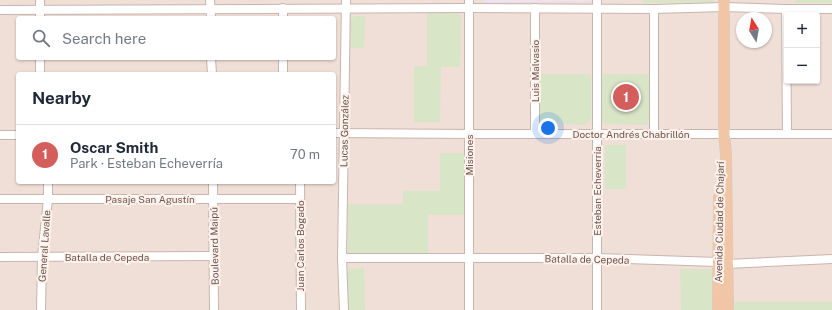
<!DOCTYPE html>
<html lang="en">
<head>
<meta charset="utf-8">
<style>
	:root { --surface:#fff; --page:#f6f6f7; --text:#1f2937; --muted:#747a83; --line:#e0e1e3; --accent:#d45e5b }
	body { margin:0; font-family:"Public Sans",sans-serif; background:var(--page); color:var(--text) }
	.controls { position:absolute; right:12px; top:12px; display:grid; overflow:hidden; border-radius:4px; box-shadow:0 1px 3px #0004 }
	.controls button { width:36px; height:36px; display:grid; place-items:center; padding:0; border:0; border-bottom:1px solid var(--line); background:var(--surface); color:var(--text); font:20px sans-serif }
	.compass { position:absolute; left:736px; top:12px; width:36px; height:36px; border-radius:50%; background:var(--surface); box-shadow:0 1px 3px #0004; rotate:349deg }
	.you { position:absolute; left:548px; top:128px; width:14px; height:14px; margin:-10px; border:3px solid #fff; border-radius:50%; background:#1a73e8; box-shadow:0 0 0 6px #1a73e833 }
	.badge { display:grid; place-items:center; width:26px; height:26px; border-radius:50%; background:var(--accent); color:#fff; font-size:13px; font-weight:700 }
	.pin { position:absolute; translate:-50% -50%; border:2px solid #fff; box-shadow:0 1px 4px #0006 }
	.list { margin:0; padding:0; list-style:none }
	h2 { display:flex; justify-content:space-between; align-items:center; height:52px; margin:0; padding:0 16px; font-size:17px }
	h2 small { font-size:13px; font-weight:400; color:var(--muted) }
	.list li { display:grid; grid-template-columns:26px 1fr auto; gap:12px; align-items:center; box-sizing:border-box; height:60px; padding:0 16px; border-top:1px solid var(--line) }
	.list b { display:block; font-size:15px; white-space:nowrap }
	.list p { margin:0; font-size:13px; white-space:nowrap; color:var(--muted) }
	.list em { font-size:13px; font-style:normal; color:var(--muted) }
	.icon { flex:none; width:22px; height:22px; fill:none; stroke:currentColor; stroke-width:2; stroke-linecap:round; stroke-linejoin:round }
	.map { position:relative; flex:none; width:832px; height:310px; overflow:hidden }
	.search { position:absolute; background:var(--surface); box-shadow:0 1px 3px #0004; left:16px; top:16px; width:320px; height:44px; display:flex; align-items:center; gap:10px; box-sizing:border-box; padding:0 14px; border-radius:4px; color:var(--muted); font-size:15px }
	.panel { position:absolute; background:var(--surface); box-shadow:0 1px 3px #0004; left:16px; top:72px; width:320px; height:112px; border-radius:4px }
	.map>svg:first-child { display:block }
	.residential { fill:#f0dfd6; fill-rule:evenodd }
	.education { fill:#ebe3f6 }
	.green { fill:#d9e5c7 }
	.lines { fill:none; stroke-linecap:round; stroke-linejoin:round }
	.minor-casing { stroke:#c9b5ae; stroke-width:10 }
	.major-casing { stroke:#d4ccca; stroke-width:12 }
	.minor { stroke:#fff; stroke-width:8 }
	.major { stroke:#f0c6a7; stroke-width:11 }
	.labels { text-anchor:middle; stroke-width:4; stroke-linejoin:round; paint-order:stroke }
	.street-label { font-size:10px; fill:#6f544e; stroke:#fdf3ec }
</style>
</head>
<body>
<div class="map">
<svg width="832" height="310" viewBox="0 0 832 310">
	<rect width="100%" height="100%" fill="#f9eee6"/>
	<!-- residential -->
	<path class="residential" d="M0,0h832v310h-832zM787,15h30v66h-30zM18,18h316v40h-316zM742,18h24v24h-24zM18,74h316v108h-316z"/>
	<!-- education -->
	<polygon class="education" points="482,0 591,0 591,1 484,2"/>
	<!-- green -->
	<g class="green">
		<polygon points="643,0 714,0 714,2 643,3"/>
		<rect x="795" y="0" width="37" height="3"/>
		<polygon points="427,12 458,12 461,16 460,67 441,67 440,122 414,122 414,66 427,66"/>
		<polygon points="354,16 365,16 364,48 351,48 351,20"/>
		<polygon points="540,74 591,74 591,119 585,125 545,123 540,121"/>
		<polygon points="601,74 652,74 651,119 647,125 606,124 601,121"/>
		<rect x="605" y="145" width="21" height="44"/>
		<polygon points="440,153 464,153 464,215 428,215 428,253 348,254 348,204 403,204 403,191 440,191"/>
		<polygon points="364,268 365,310 348,310 347,269"/>
		<polygon points="680,269 712,269 712,310 681,310"/>
		<rect x="734" y="302" width="98" height="8"/>
	</g>
	<g class="lines">
		<defs>
			<g id="minor">
				<polyline points="40,0 40,18"/>
				<polyline points="210,0 211,18"/>
				<polyline points="283,8 283,18"/>
				<polyline points="786,9 787,134"/>
				<polyline points="0,10 469,8 654,9 724,7 786,9 832,9"/>
				<polyline points="40,58 40,74"/>
				<polyline points="211,58 212,74"/>
				<polyline points="283,58 283,74"/>
				<polyline points="334,133 469,134 832,134"/>
				<polyline points="535,134 535,8"/>
				<polyline points="654,134 654,9"/>
				<polyline points="0,135 18,135"/>
				<polyline points="213,182 214,310"/>
				<polyline points="300,182 301,310"/>
				<polyline points="0,199 300,199"/>
				<polyline points="0,257 213,256"/>
				<polyline points="342,258 597,258 718,262 727,264 832,259"/>
				<polyline points="41,310 42,257 48,199 48,182"/>
				<polyline points="344,310 342,258 346,0"/>
				<polyline points="469,310 469,0"/>
				<polyline points="597,310 597,0"/>
			</g>
			<g id="major">
				<polyline points="724,0 724,134 726,154 728,310"/>
				<polyline points="718,310 719,197"/>
			</g>
		</defs>
		<!-- minor casing -->
		<use href="#minor" class="minor-casing"/>
		<!-- major casing -->
		<use href="#major" class="major-casing"/>
		<!-- minor -->
		<use href="#minor" class="minor"/>
		<!-- major -->
		<use href="#major" class="major"/>
	</g>
	<g class="labels">
		<!-- street labels -->
		<g class="street-label">
			<text transform="translate(535 71) rotate(-90)" y="4">Luis Malvasio</text>
			<text transform="translate(344 131) rotate(-89)" y="4">Lucas González</text>
			<text x="631" y="138">Doctor Andrés Chabrillón</text>
			<text transform="translate(469 155) rotate(-90)" y="4">Misiones</text>
			<text transform="translate(597 191) rotate(-90)" y="4">Esteban Echeverría</text>
			<text x="150" y="203">Pasaje San Agustín</text>
			<text transform="translate(719 222) rotate(-89)" y="4">Avenida Ciudad de Chajarí</text>
			<text transform="translate(44 246) rotate(-86)" y="4">General Lavalle</text>
			<text transform="translate(214 246) rotate(-91)" y="4">Boulevard Maipú</text>
			<text transform="translate(300 246) rotate(-90)" y="4">Juan Carlos Bogado</text>
			<text x="107" y="261">Batalla de Cepeda</text>
			<text transform="translate(587 259) rotate(1)" y="4">Batalla de Cepeda</text>
		</g>
	</g>
</svg>
<div class="controls">
<button>+</button>
<button>−</button>
</div>
<svg class="compass" viewBox="-18 -18 36 36"><path d="M0-13l5 13h-10z" fill="#e53935"/><path d="M0 13l5-13h-10z" fill="#747a83"/></svg>
<div class="you"></div>
<div class="pin badge" style="left:626px;top:97px">1</div>
<div class="search"><svg class="icon" aria-label="search" viewBox="0 0 24 24"><circle cx="10" cy="10" r="6"/><path d="M15 15l6 6"/></svg>Search here</div>
<section class="panel">
<h2>Nearby<small></small></h2>
<ul class="list">
<li><span class="badge">1</span><div><b>Oscar Smith</b><p>Park · Esteban Echeverría</p></div><em>70 m</em></li>
</ul>
</section>
</div>
</body>
</html>
